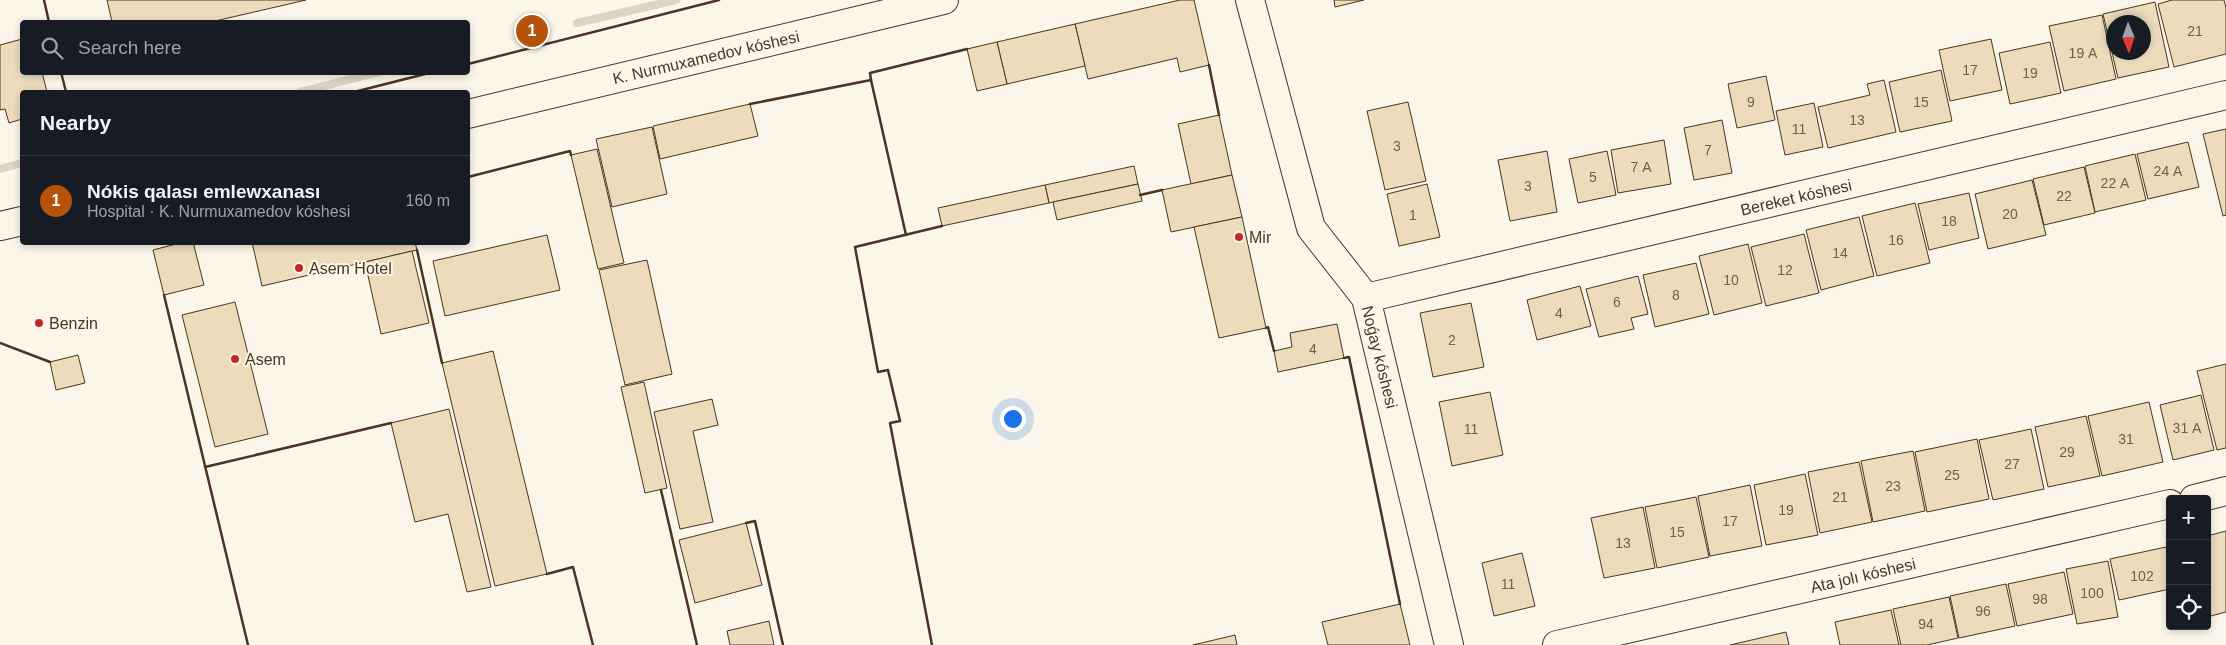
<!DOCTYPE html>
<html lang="en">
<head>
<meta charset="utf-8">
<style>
	:root { --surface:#171b24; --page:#242831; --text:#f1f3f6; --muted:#9ea1a6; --line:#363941; --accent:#b45309 }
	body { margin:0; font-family:Arial,sans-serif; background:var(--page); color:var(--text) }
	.controls { position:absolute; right:15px; bottom:15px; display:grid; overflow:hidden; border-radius:5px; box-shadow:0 2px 8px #0003 }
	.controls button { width:45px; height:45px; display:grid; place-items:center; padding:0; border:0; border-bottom:1px solid var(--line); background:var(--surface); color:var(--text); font:25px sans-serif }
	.compass { position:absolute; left:2106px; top:15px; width:45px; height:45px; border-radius:50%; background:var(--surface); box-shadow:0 2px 8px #0003; rotate:178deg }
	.you { position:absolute; left:1012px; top:418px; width:18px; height:18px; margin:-12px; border:4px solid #fff; border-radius:50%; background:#1a73e8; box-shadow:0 0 0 8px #1a73e833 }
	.badge { display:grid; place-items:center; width:32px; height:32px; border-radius:50%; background:var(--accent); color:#fff; font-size:16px; font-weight:700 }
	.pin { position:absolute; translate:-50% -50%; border:2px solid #fff; box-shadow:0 1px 5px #0006 }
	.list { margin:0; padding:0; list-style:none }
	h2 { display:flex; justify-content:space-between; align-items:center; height:65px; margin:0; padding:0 20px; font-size:21px }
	h2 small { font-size:16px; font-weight:400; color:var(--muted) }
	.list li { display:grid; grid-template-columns:32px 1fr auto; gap:15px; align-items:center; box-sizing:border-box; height:90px; padding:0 20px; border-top:1px solid var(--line) }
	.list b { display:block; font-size:19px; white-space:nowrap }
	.list p { margin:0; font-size:16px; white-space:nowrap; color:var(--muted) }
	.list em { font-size:16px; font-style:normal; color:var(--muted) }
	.icon { flex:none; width:28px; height:28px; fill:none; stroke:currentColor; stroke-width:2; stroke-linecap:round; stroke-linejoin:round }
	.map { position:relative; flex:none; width:2226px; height:645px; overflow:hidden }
	.search { position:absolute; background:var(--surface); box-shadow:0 2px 8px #0003; left:20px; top:20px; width:450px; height:55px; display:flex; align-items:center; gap:12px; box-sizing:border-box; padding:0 18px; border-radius:5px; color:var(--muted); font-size:19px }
	.panel { position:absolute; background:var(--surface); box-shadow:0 2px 8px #0003; left:20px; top:90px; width:450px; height:155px; border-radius:5px }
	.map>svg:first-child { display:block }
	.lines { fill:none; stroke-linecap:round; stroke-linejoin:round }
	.stream { stroke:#dcd4c6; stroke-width:8 }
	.building { fill:#ecdcbc; stroke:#4a3520; fill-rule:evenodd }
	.minor-casing { stroke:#4a3520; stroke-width:30 }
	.minor { stroke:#fbf6e9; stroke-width:28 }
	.wall { stroke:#4a3520; stroke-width:2.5 }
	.poi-dot { fill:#c62828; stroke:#fbf6e9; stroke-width:2 }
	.labels { text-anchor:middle; stroke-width:4; stroke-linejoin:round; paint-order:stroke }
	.number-label { font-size:14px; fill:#725f47 }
	.street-label { font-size:16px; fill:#4a3520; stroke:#fbf6e9 }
	.poi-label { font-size:16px; fill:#4a3520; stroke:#fbf6e9; text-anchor:start }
</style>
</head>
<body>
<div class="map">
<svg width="2226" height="645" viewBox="0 0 2226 645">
	<rect width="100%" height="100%" fill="#fbf6e9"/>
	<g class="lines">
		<!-- stream -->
		<g class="stream">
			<polyline points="577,23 676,0"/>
			<polyline points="300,92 379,72"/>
			<polyline points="0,169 22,163"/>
		</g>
	</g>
	<!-- building -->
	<g class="building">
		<polygon points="107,0 306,0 211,22 112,22"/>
		<polygon points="1180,0 1194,0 1209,65 1180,72 1177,58 1088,79 1075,24"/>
		<polygon points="1334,0 1364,0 1335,7"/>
		<polygon points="2172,0 2224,0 2226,8 2226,54 2174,67 2158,4"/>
		<path d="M2155,2l14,65 -51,11 -15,-64zM2114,22h30v30h-30z"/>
		<polygon points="2102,15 2116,79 2064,91 2049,26"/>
		<polygon points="1075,24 1085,66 1007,84 997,42"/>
		<polygon points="22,39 22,72 42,72 47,92 22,92 22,119 9,123 5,109 0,110 0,45"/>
		<polygon points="1991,39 2002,90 1950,101 1939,50"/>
		<polygon points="997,42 1007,84 977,91 967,49"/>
		<polygon points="2050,42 2061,93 2010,104 1999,53"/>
		<polygon points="1941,70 1952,121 1900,132 1889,82"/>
		<polygon points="1766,76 1775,120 1737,128 1728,84"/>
		<polygon points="1884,80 1896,132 1828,148 1818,107 1870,95 1867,84"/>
		<polygon points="1408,102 1426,181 1385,190 1367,111"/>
		<polygon points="1814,103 1823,147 1785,155 1776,111"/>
		<polygon points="750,104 758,136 660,159 653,126"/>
		<polygon points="1219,115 1232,175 1191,184 1178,124"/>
		<polygon points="1722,120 1732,173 1694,180 1684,128"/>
		<polygon points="652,127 667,194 612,207 596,139"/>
		<polygon points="2226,129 2226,215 2223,216 2203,134"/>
		<polygon points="1664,140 1671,184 1618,193 1611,150"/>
		<polygon points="2188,142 2199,187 2148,199 2137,154"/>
		<polygon points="597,149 624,263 598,269 571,155"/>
		<polygon points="1547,151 1557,212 1510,221 1498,160"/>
		<polygon points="1607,151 1616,195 1578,203 1569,159"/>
		<polygon points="2135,154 2146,200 2095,212 2085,166"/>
		<polygon points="1134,166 1138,184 1049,203 1045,185"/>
		<polygon points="2084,167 2095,213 2044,225 2033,179"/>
		<polygon points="1232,175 1242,217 1171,232 1162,190"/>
		<polygon points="2032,180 2046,235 1988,249 1975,194"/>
		<polygon points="1138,184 1142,201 1057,220 1053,202"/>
		<polygon points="1427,184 1440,237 1399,246 1387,194"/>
		<polygon points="1045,185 1049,203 942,226 938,208"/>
		<polygon points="1969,193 1979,238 1929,250 1918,204"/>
		<polygon points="1915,203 1930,263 1877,276 1862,216"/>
		<polygon points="1242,217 1266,328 1219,338 1194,227"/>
		<polygon points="1859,217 1874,276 1821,290 1806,230"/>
		<polygon points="1804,234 1819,293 1766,306 1751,247"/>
		<polygon points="547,235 560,290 445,316 433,261"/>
		<polygon points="184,242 193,242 204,285 164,295 153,250"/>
		<polygon points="252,242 415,242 417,250 262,286"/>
		<polygon points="1748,244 1762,303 1714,315 1699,256"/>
		<polygon points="412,251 429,323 381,334 365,262"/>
		<polygon points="647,260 672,374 625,385 599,270"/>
		<polygon points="1696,263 1709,314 1655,327 1643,275"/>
		<polygon points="1638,276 1648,314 1631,318 1634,329 1599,337 1586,289"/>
		<polygon points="1580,286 1591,326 1537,340 1527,300"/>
		<polygon points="235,302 268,434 215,447 182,315"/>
		<polygon points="1471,303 1484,367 1433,377 1420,313"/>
		<polygon points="1337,324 1344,358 1278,372 1274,351 1292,347 1290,333"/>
		<polygon points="493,351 547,574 495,586 442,363"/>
		<polygon points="78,355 85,383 56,390 50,362"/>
		<polygon points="2226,364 2226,448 2217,450 2197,371"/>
		<polygon points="644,382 667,488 645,493 621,387"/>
		<polygon points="1490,392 1503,455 1452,466 1439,402"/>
		<polygon points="2201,395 2214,450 2173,460 2160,405"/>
		<polygon points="712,399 718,425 693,431 713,522 680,529 654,412"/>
		<polygon points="2149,402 2163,462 2102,476 2088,416"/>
		<polygon points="449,409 491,587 467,592 448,514 415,522 391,423"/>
		<polygon points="2086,416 2100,476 2048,487 2035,427"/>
		<polygon points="2031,429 2044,489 1993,500 1979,440"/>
		<polygon points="1977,439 1989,499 1927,512 1915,452"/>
		<polygon points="1913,451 1925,511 1873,522 1861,461"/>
		<polygon points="1859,462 1872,522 1820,533 1808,472"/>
		<polygon points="1805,474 1818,535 1766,545 1754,485"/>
		<polygon points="1750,485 1762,546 1710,556 1698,496"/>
		<polygon points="1696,497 1709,557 1657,568 1645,507"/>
		<polygon points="1643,507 1655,568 1604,578 1591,518"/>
		<polygon points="746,523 762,585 695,603 679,540"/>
		<polygon points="2226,531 2226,612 2207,617 2207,536"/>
		<polygon points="2166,547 2170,564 2170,589 2119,600 2110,559"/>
		<polygon points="1522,553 1535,606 1494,616 1482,563"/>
		<polygon points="2108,561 2118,617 2077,624 2066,569"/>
		<polygon points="2064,572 2073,614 2017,626 2008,584"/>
		<polygon points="2006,584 2015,626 1959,638 1950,596"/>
		<polygon points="1949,597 1958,638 1927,645 1901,645 1893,609"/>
		<polygon points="1400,604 1410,645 1328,645 1322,622"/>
		<polygon points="1891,610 1899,645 1840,645 1835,622"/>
		<polygon points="769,621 774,645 730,645 727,631"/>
		<polygon points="1786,632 1789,645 1730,645"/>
		<polygon points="1235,635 1237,645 1193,645"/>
	</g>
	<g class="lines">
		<defs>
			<g id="minor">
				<polyline points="1250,0 1311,228 1366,298 1449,645"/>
				<polyline points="468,114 944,0"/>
				<polyline points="0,226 22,221"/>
				<polyline points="1366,298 2226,95"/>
				<polyline points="2194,499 2226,491"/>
				<polyline points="1557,645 2170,504"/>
			</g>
		</defs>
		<!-- minor casing -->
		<use href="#minor" class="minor-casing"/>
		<!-- minor -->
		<use href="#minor" class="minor"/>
		<!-- wall -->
		<g class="wall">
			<polyline points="44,0 49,22"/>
			<polyline points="468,64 719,0"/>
			<polyline points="1209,65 1219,115"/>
			<polyline points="61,72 66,92"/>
			<polyline points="871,80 906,235"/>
			<polyline points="354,92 433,72"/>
			<polyline points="750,104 871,80 870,73 967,49"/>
			<polyline points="468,177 570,151 571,155"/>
			<polyline points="1140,195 1162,190"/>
			<polyline points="417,250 442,363"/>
			<polyline points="164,295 248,645"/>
			<polyline points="1266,328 1268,327 1274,351"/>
			<polyline points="0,343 50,362"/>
			<polyline points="1344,358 1349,357 1400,604"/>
			<polyline points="205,467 391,423"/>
			<polyline points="661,490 697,645"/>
			<polyline points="746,523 755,521 783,645"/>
			<polyline points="547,574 573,567 593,645"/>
			<polyline points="932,645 890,423 900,421 888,370 878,372 855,247 942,226"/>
		</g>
	</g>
	<!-- markers -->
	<g class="poi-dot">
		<circle cx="1239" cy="237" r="5"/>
		<circle cx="299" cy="268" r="5"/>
		<circle cx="39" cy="323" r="5"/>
		<circle cx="235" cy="359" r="5"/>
	</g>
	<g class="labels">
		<!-- number labels -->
		<g class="number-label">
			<text x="2195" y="36">21</text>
			<text x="2083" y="58">19 А</text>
			<text x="1970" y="75">17</text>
			<text x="2030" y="78">19</text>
			<text x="1751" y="107">9</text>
			<text x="1921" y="107">15</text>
			<text x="1857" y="125">13</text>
			<text x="1799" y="134">11</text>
			<text x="1397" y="151">3</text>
			<text x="1708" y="155">7</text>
			<text x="1641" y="172">7 А</text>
			<text x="2168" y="176">24 А</text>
			<text x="1593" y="182">5</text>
			<text x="2115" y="188">22 А</text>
			<text x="1528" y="191">3</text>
			<text x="2064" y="201">22</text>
			<text x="2010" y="219">20</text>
			<text x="1413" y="220">1</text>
			<text x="1949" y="226">18</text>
			<text x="1896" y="245">16</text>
			<text x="1840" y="258">14</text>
			<text x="1785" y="275">12</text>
			<text x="1731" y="285">10</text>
			<text x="1676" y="300">8</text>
			<text x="1617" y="307">6</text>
			<text x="1559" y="318">4</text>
			<text x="1452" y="345">2</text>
			<text x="1313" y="354">4</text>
			<text x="2187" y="433">31 А</text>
			<text x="1471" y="434">11</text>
			<text x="2126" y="444">31</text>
			<text x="2067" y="457">29</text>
			<text x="2012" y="469">27</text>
			<text x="1952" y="480">25</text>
			<text x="1893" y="491">23</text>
			<text x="1840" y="502">21</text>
			<text x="1786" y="515">19</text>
			<text x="1730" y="526">17</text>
			<text x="1677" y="537">15</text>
			<text x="1623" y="548">13</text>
			<text x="2142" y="581">102</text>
			<text x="1508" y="589">11</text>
			<text x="2092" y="598">100</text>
			<text x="2040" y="604">98</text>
			<text x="1983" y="616">96</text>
			<text x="1926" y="629">94</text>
		</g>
		<!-- street labels -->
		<g class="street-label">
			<text transform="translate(706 57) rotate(-13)" y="6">K. Nurmuxamedov kóshesi</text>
			<text transform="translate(1796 197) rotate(-13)" y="6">Bereket kóshesi</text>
			<text transform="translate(1380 357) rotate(76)" y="6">Noǵay kóshesi</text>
			<text transform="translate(1863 575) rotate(-13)" y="6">Ata jolı kóshesi</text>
		</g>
		<!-- poi labels -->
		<g class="poi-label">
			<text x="1249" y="243">Mir</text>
			<text x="309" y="274">Asem Hotel</text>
			<text x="49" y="329">Benzin</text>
			<text x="245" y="365">Asem</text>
		</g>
	</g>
</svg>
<div class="controls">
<button>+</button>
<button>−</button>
<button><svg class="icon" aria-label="locate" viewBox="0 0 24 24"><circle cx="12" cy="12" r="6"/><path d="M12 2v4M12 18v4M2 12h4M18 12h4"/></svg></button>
</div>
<svg class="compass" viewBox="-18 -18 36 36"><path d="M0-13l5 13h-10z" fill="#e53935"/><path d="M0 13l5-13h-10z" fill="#9ea1a6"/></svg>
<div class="you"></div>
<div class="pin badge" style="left:532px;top:31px">1</div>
<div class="search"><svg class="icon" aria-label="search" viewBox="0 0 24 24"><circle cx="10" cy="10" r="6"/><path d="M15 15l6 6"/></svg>Search here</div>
<section class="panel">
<h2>Nearby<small></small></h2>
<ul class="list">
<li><span class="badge">1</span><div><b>Nókis qalası emlewxanası</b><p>Hospital · K. Nurmuxamedov kóshesi</p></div><em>160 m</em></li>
</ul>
</section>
</div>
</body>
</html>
